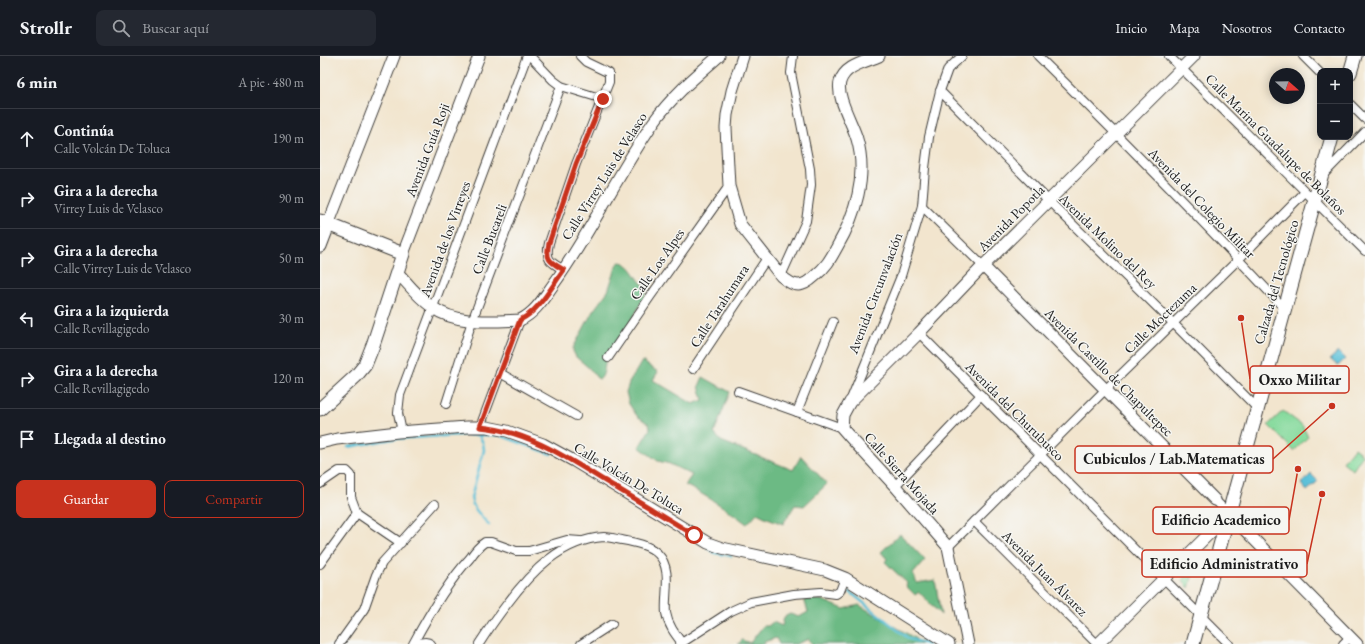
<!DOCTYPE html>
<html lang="es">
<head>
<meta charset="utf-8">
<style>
	:root { --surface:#171b24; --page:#242831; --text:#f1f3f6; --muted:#9ea1a6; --line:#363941; --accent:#c8321e }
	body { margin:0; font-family:"EB Garamond",serif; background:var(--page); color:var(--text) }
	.controls { position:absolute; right:12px; top:12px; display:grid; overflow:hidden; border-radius:8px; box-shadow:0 2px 10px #0003 }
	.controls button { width:36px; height:36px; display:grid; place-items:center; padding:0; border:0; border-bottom:1px solid var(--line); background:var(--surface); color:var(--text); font:20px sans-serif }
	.compass { position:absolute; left:949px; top:12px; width:36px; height:36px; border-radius:50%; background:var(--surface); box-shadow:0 2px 10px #0003; rotate:110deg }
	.stop { position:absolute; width:12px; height:12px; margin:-9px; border:3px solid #c8321e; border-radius:50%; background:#fff }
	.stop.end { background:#c8321e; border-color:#fff; box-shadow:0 1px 4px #0008 }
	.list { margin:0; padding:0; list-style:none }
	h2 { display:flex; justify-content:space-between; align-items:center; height:52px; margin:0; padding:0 16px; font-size:17px }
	h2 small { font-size:13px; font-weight:400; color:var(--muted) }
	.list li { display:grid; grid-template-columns:26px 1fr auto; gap:12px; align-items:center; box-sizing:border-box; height:60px; padding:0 16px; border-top:1px solid var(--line) }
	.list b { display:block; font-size:15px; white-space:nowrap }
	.list p { margin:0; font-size:13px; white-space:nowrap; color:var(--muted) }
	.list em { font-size:13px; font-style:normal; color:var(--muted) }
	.actions { display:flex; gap:8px; padding:12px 16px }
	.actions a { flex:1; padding:9px 0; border:1px solid var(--accent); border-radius:8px; text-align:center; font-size:14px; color:var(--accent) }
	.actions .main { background:var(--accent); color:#fff }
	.icon { flex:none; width:22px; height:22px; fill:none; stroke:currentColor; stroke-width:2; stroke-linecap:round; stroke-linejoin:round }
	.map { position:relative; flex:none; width:1045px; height:588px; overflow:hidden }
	header { display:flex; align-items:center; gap:24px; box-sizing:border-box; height:56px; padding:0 20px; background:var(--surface); border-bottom:1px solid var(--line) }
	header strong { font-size:19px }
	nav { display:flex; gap:22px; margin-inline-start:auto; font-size:14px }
	.search { width:280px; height:36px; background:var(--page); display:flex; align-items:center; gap:10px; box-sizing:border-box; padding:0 14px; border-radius:8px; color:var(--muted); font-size:15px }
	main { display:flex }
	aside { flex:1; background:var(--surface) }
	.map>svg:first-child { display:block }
	.green { fill:#86da9d; stroke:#517b5c }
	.forest { fill:#6cba84; stroke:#446b50 }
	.water { fill:#5bc1d9; stroke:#3c6e7a }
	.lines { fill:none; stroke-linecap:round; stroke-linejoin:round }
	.stream { stroke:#5bc1d9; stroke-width:2.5 }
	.street-casing { stroke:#3c3a37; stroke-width:10 }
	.secondary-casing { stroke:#3c3a37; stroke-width:13 }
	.primary-casing { stroke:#3c3a37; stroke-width:15 }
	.street { stroke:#fff; stroke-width:8 }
	.secondary { stroke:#fff; stroke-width:11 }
	.primary { stroke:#fff; stroke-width:13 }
	.route { stroke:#c8321e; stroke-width:5 }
	.labels { text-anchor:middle; stroke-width:3; stroke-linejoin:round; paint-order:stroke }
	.street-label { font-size:14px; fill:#1c1c1c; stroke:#f6f6f2 }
	.leader { fill:none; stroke:#c8321e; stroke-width:1.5 }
	.callout-dot { fill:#c8321e; stroke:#f6f6f2; stroke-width:1.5 }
	.callout { fill:#f6f6f2; stroke:#c8321e; stroke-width:1.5 }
	.callout-label { font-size:15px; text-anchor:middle; font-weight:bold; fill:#1c1c1c }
</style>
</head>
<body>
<header>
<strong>Strollr</strong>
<div class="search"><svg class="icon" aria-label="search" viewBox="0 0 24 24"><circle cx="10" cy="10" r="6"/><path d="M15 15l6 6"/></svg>Buscar aquí</div>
<nav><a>Inicio</a><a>Mapa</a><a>Nosotros</a><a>Contacto</a></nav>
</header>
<main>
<aside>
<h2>6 min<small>A pie · 480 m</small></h2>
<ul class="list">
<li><svg class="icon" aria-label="ahead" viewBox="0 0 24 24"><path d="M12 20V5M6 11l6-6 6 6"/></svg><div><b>Continúa</b><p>Calle Volcán De Toluca</p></div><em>190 m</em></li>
<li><svg class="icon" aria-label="right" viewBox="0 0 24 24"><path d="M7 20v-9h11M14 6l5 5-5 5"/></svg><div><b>Gira a la derecha</b><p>Virrey Luis de Velasco</p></div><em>90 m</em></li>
<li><svg class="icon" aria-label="right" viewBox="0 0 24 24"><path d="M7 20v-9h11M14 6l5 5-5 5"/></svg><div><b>Gira a la derecha</b><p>Calle Virrey Luis de Velasco</p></div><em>50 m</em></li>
<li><svg class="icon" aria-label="left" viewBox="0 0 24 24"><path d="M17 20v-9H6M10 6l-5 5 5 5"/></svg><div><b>Gira a la izquierda</b><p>Calle Revillagigedo</p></div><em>30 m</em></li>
<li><svg class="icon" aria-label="right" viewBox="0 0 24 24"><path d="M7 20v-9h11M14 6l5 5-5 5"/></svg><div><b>Gira a la derecha</b><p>Calle Revillagigedo</p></div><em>120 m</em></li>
<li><svg class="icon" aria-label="arrive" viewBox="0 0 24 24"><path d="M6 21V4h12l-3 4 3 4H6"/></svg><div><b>Llegada al destino</b></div></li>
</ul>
<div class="actions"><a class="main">Guardar</a><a>Compartir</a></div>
</aside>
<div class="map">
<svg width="1045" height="588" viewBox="0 0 1045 588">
	<rect width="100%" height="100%" fill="#f6f6f2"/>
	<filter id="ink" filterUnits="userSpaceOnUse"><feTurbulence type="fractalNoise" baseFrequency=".025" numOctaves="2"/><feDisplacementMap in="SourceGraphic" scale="8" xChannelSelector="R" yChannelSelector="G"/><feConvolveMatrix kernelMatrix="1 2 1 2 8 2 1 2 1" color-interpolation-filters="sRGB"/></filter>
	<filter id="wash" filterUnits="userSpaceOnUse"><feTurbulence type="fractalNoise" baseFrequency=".012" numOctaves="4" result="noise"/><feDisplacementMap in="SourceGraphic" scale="16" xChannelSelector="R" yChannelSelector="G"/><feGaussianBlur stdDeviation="0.9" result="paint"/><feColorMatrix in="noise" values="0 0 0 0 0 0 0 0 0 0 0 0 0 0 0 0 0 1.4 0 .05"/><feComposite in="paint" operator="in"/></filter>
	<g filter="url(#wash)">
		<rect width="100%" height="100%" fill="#f2e5ce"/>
		<!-- green -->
		<g class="green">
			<polygon points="963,355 982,369 988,381 974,395 948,369"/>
			<polygon points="1034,392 1043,399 1033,414 1023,406"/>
			<polygon points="875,511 869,532 862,524"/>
		</g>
		<!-- forest -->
		<g class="forest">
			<path d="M300,206c9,1 14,11 19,18 3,4 7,6 9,10l-16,30 -26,39c-2,6 -1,16 -6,20l-3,-1 -8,-10 -13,-11 -3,-6v-3l20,-37 15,-20 9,-27z"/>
			<path d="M322,305l16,11 -5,8 40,24 10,-4 -4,-14 4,-9 27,15 -16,41 7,8 72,29 8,-14 26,28 -23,22 -9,-1 -12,19 -18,-7 -8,-4 -10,11c-20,-15 -40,-28 -62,-39l7,-10 -22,-11 -12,-3 -19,-14 11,-18 -1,-5 -12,-8 -8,-12 -3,-12 3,-9z"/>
			<polygon points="580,478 605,504 593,518 597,527 615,524 621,559 599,536 595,539 586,530 587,527 565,506 567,503 561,496"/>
			<polygon points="484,543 502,544 524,553 539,549 596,583 601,588 492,588 489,583 476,588 459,588 456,582 444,586 445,588 418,588 422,584 430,587 443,570 448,570 453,566 462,570 464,561 470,558 479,561 488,556"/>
		</g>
		<!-- water -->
		<g class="water">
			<polygon points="1018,296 1025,303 1018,310 1010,303"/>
			<polygon points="991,418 998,425 987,435 981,428"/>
		</g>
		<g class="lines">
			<!-- stream -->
			<g class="stream">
				<path d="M159,379l4,8 1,7 -13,48c2,12 11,18 18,27"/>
				<polyline points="28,391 73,383 139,379 179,379 231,398"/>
				<polyline points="388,492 395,497 411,500"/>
				<polyline points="530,536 589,583 608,588"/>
			</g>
		</g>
	</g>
	<g filter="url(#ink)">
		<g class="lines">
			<defs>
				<g id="street">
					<polyline points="210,0 233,24 241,30 283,43"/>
					<path d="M718,0c84,83 167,167 247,253"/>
					<polyline points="849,0 1045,195"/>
					<polyline points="983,0 1000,17"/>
					<polyline points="620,35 729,145 853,267 938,353"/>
					<polyline points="1030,48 1045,63"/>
					<polyline points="1004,118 1045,76"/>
					<polyline points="602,150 663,210"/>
					<path d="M244,214c-14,-8 -19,-10 -15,-27l27,-79 33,-82v-9l-23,-11 -6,-6"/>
					<polyline points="461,220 486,165 491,129 490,113 471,17 473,0"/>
					<polyline points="599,277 909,588"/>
					<polyline points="288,302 330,241 409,130"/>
					<polyline points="373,313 447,202"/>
					<polyline points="180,317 256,360"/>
					<polyline points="418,335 522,372"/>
					<polyline points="531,343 581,220 602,150 605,112 609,81 620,35 628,13 642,0"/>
					<polyline points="126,348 152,265 241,30"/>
					<polyline points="477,356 513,266"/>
					<polyline points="160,371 200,264"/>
					<polyline points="82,376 78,357 80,339 207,0"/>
					<polyline points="0,428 19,415 27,415 31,419 31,441 37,457 81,487"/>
					<polyline points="575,430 661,339"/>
					<polyline points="895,444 909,458 907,460"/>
					<polyline points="654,465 777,588"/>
					<polyline points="628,491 785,334 919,203 985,136"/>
					<polyline points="0,508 37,457"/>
					<polyline points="19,588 44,553 56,519 62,507 115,448"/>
					<path d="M93,588c16,-30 34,-61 57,-86 4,-6 9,-12 15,-16h6l25,9h13l38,-11 13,1"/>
					<path d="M98,588c4,-2 9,-3 13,0"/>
					<path d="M159,588c9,-14 18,-27 28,-40 24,-32 54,-64 97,-67 6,0 12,2 18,3 11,2 28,5 36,14 15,15 6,41 8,59 2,12 9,21 16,30"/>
					<polyline points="261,588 292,568"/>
					<polyline points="360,588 411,555 431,546 474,538 501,536 516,538 520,535 525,522"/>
					<polyline points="1023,588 1030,581"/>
				</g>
				<g id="secondary">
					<path d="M423,0l-11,35 -5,24 -1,13 3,58 11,38 41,52c14,12 21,12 34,0 11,-9 15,-16 22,-29 18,-31 31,-71 20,-108 -4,-15 -21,-42 -17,-57 5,-17 26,-20 39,-26"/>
					<polyline points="8,169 74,0"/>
					<polyline points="83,198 159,0"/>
					<polyline points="663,210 895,444"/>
					<path d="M77,216c11,12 21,25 35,35 24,18 60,14 88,13 15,-7 23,-21 33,-35 37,-51 64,-110 100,-162 18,-26 43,-47 66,-67"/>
					<polyline points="0,387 17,383 78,376 147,371 167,371 187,375 223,388 254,405 388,487 402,492 505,514 525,522 629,588"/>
					<polyline points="909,458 1037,588"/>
					<polyline points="648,588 628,491 575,430 529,380 522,372 523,359 530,346 599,277 663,210 874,0"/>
					<polyline points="778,588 901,466"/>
				</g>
				<g id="primary">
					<polyline points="1030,17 1035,0"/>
					<polyline points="0,165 83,198 53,289 45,309 36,320 0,353"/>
					<polyline points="0,190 8,169"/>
					<polyline points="873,588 1012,81"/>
				</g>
			</defs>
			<!-- street casing -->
			<use href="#street" class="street-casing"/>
			<!-- secondary casing -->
			<use href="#secondary" class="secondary-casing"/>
			<!-- primary casing -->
			<use href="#primary" class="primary-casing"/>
			<!-- street -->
			<use href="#street" class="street"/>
			<!-- secondary -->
			<use href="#secondary" class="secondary"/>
			<!-- primary -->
			<use href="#primary" class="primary"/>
		</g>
	</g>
	<g class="lines" filter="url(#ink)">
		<!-- route -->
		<path class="route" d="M283,43l-27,65 -27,79c-4,17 1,19 15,27 -13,17 -24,40 -44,50l-40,107c47,4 86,30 125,54 30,18 60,36 89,54"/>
	</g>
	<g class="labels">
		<!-- street labels -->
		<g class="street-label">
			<text transform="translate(956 88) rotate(45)" y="5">Calle Marina Guadalupe de Bolaños</text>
			<text transform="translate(107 94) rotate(-69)" y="5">Avenida Guía Roji</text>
			<text transform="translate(284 120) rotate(-58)" y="5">Calle Virrey Luis de Velasco</text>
			<text transform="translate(882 147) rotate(46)" y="5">Avenida del Colegio Militar</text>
			<text transform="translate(691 162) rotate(-45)" y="5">Avenida Popotla</text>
			<text transform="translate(125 183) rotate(-70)" y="5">Avenida de los Virreyes</text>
			<text transform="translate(169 183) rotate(-69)" y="5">Calle Bucareli</text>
			<text transform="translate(788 185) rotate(44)" y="5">Avenida Molino del Rey</text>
			<text transform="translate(337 208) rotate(-55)" y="5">Calle Los Alpes</text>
			<text transform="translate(956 226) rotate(-74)" y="5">Calzada del Tecnológico</text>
			<text transform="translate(555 237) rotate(-69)" y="5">Avenida Circunvalación</text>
			<text transform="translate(399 250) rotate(-57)" y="5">Calle Tarahumara</text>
			<text transform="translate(840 262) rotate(-44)" y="5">Calle Moctezuma</text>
			<text transform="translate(789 316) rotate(45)" y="5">Avenida Castillo de Chapultepec</text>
			<text transform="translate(695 355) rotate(45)" y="5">Avenida del Churubusco</text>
			<text transform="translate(582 417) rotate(48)" y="5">Calle Sierra Mojada</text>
			<text transform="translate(309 422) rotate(31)" y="5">Calle Volcán De Toluca</text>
			<text transform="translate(725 517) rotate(45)" y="5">Avenida Juan Álvarez</text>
		</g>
	</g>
	<!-- callouts -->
	<path class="leader" d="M921 262L930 323M1012 350L953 403M978 413L969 464M1002 438L987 508"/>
	<g class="callout-dot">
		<circle cx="921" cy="262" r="4"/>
		<circle cx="1012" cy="350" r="4"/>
		<circle cx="978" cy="413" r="4"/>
		<circle cx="1002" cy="438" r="4"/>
	</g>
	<g class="callout">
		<rect x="930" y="310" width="99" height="27" rx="4"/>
		<rect x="755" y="390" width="198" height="27" rx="4"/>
		<rect x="833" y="451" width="136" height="27" rx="4"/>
		<rect x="822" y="494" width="165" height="27" rx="4"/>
	</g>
	<g class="callout-label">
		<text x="980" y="329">Oxxo Militar</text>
		<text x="854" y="408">Cubiculos / Lab.Matematicas</text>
		<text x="901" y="469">Edificio Academico</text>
		<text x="904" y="513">Edificio Administrativo</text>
	</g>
</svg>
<div class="controls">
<button>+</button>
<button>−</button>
</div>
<svg class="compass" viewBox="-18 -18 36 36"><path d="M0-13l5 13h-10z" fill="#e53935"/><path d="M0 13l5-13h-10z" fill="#9ea1a6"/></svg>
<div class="stop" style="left:374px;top:479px"></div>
<div class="stop end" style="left:283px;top:43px"></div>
</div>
</main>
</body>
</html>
